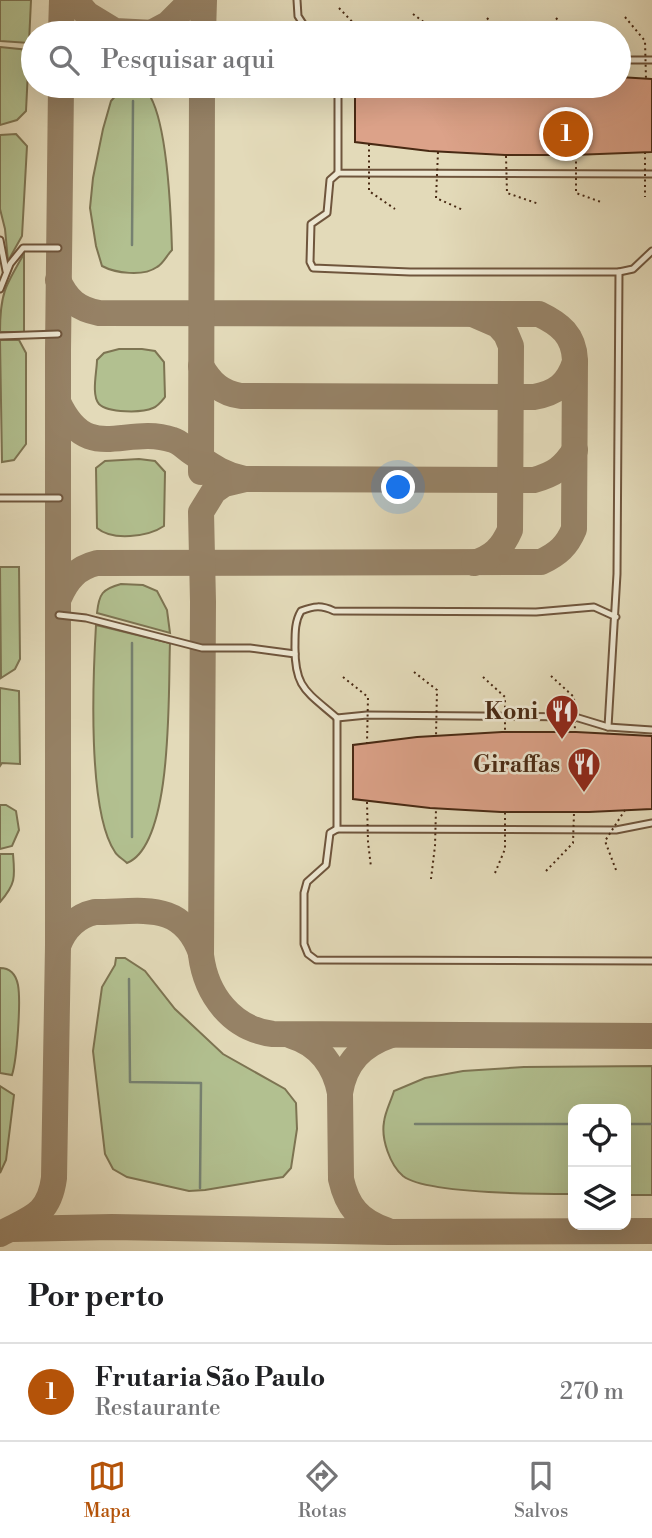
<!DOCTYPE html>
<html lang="pt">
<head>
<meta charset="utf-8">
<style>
	:root { --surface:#fff; --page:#f6f6f6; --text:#202124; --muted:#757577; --line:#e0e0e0; --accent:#b45309 }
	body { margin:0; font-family:"Libre Bodoni",serif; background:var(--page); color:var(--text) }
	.controls { position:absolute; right:21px; bottom:21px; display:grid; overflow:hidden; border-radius:14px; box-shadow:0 7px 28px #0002 }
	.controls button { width:63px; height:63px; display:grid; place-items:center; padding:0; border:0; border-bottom:2px solid var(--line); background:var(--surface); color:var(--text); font:35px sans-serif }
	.you { position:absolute; left:399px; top:488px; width:24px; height:24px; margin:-18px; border:5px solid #fff; border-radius:50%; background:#1a73e8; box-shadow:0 0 0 10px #1a73e833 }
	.badge { display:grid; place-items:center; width:46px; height:46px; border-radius:50%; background:var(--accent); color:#fff; font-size:23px; font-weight:700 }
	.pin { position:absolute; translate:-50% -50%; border:4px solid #fff; box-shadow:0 2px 7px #0006 }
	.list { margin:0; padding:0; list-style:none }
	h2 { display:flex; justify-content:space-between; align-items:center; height:91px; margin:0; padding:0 28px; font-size:30px }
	h2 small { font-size:23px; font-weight:400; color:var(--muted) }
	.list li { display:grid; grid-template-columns:46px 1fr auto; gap:21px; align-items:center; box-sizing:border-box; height:98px; padding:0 28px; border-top:2px solid var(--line) }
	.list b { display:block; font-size:26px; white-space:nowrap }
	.list p { margin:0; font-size:23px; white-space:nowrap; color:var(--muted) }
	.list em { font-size:23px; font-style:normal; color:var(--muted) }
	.icon { flex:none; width:38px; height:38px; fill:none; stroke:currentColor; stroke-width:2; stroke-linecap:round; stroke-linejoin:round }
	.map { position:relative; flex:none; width:652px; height:1251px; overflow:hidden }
	.search { position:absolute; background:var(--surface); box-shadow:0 7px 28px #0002; left:21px; right:21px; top:21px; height:77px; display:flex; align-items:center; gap:18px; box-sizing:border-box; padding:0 24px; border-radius:38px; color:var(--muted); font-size:26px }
	.sheet { height:189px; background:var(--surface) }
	nav { display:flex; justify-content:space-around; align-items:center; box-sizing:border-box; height:98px; border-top:2px solid var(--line); background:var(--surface); font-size:19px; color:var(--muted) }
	nav a { display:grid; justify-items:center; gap:4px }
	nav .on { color:var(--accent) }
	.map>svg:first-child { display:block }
	.green { fill:#b2c090; stroke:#7d7452; stroke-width:2 }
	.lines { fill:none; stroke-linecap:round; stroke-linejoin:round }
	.stream { stroke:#768171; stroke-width:2.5 }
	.taxiway { stroke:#968266; stroke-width:26 }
	.building { fill:#dca289; stroke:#482913; stroke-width:2 }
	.service-casing { stroke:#6f553c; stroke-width:9 }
	.path { stroke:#482913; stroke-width:2; stroke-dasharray:2 3.5; stroke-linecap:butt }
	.service { stroke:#ede7d2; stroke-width:5 }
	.path-bridge { stroke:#482913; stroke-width:2; stroke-dasharray:2 3.5; stroke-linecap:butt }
	.labels { text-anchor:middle; stroke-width:5; stroke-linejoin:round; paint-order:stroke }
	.poi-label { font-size:23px; font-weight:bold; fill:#482913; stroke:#ede7d2; text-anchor:end }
</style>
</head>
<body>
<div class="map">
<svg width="652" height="1251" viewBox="0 0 652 1251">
	<rect width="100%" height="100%" fill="#e3dab9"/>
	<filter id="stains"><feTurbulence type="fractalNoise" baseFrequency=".00286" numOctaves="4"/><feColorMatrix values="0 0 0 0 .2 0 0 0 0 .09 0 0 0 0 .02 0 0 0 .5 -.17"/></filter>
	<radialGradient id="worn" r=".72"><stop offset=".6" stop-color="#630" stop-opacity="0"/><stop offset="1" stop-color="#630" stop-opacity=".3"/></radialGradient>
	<!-- green -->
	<g class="green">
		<polygon points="0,0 31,0 29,43 0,41"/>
		<polygon points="0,47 29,50 26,111 17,120 0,125"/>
		<path d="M124,86c6,0 16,-2 21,3 23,24 26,126 27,161 -5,5 -9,14 -15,17 -14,10 -42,6 -55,-1l-6,-20 -6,-38 3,-30 10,-49 8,-28z"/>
		<polygon points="16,134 27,146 22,236 8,261 5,229 0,209 0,135"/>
		<path d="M24,254v78h-24c0,-38 5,-46 24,-78z"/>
		<polygon points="0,340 19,340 26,353 26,444 14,460 2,462"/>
		<path d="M119,349h23l13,2 9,11 1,35c-4,5 -7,9 -12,11 -11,5 -45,5 -54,-4 -8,-9 -2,-33 -2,-44l7,-7z"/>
		<path d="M139,459l16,2 10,11 -1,54c-16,11 -52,15 -67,2l-1,-60 9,-7z"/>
		<polygon points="0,567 19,567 20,659 15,669 1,678"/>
		<path d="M121,584l22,1 14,6 10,19 3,23 -73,-20c2,-19 5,-24 24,-29z"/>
		<path d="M96,625l74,18c-2,46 4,201 -43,220 -4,-4 -10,-7 -12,-11 -28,-41 -22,-176 -19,-227z"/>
		<polygon points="0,688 19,691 20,764 2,763 0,766"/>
		<polygon points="0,805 6,805 16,811 19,830 12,846 0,849"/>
		<path d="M0,854h13c2,23 3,30 -13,48z"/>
		<polygon points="116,958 125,958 145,971 175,1009 223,1054 285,1089 296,1103 297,1129 291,1168 283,1177 205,1190 189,1191 127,1177 113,1169 105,1154 93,1051 102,987 115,965"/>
		<path d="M0,968c11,0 16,7 18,17 3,17 -1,74 -6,90l-12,-2z"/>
		<path d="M652,1066v129h-26v-86h-53v85c-33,0 -147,0 -170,-18 -13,-11 -22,-37 -19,-54 1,-10 7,-21 10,-31l31,-13 38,-7 61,-4z"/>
		<polygon points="0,1086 14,1095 6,1160 0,1173"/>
	</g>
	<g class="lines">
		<!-- stream -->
		<g class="stream">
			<polyline points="132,245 133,101"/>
			<polyline points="132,643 132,837"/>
			<polyline points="129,979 130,1082 201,1083 200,1188"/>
			<polyline points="415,1124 573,1124"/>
			<polyline points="626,1124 652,1124"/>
		</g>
		<!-- taxiway -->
		<g class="taxiway">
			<polyline points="75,0 87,14 115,31 154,33"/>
			<polyline points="153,32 168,24 192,0"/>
			<polyline points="61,33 62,0"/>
			<polyline points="203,33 204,0"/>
			<path d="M58,280c9,20 20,29 41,33l440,1c21,10 35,21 36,46l-1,169c-7,17 -16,25 -33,33l-444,1c-20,5 -30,16 -38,35"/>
			<path d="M201,366c10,17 20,27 40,30l293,1c22,-4 34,-13 41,-35"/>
			<path d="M58,402c30,64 67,22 115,38 7,2 12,8 18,12 18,12 32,23 54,27l289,1c21,-6 29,-12 41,-30"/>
			<polyline points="201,472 202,86"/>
			<path d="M245,479l-21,5 -10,7 -13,21 2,90 -2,353c5,40 31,74 72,79l379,2"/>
			<path d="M474,563c19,-6 28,-15 36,-33l1,-184 -5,-12 -8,-9 -23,-10"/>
			<path d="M58,946c7,-19 19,-30 37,-34 47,0 87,-12 106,41"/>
			<path d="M292,1036c27,8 43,30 48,57l1,86c6,27 18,42 45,51"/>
			<path d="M340,1093c5,-31 22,-48 51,-58"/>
			<polyline points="13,1229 112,1227 389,1232 652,1231"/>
			<path d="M0,1234c30,-16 49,-18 54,-56l4,-232v-596l3,-264"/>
		</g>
	</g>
	<!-- building -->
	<g class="building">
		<polygon points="619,77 652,79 652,152 573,155 505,155 429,151 355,142 355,86 619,86"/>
		<polygon points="502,732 576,732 652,736 652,809 589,812 501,812 430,808 353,799 353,745 417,737"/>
	</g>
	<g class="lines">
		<defs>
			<g id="service">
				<polyline points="297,0 298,16 309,33"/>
				<polyline points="619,60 652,60"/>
				<polyline points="338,86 338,173 652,174"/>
				<path d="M338,173l-8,7 -3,33 -16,11 -1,38 3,6 97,4h209l-2,302 -9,153 -33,-10 -208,-2 -30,3c-31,-27 -43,-30 -42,-74 0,-12 0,-23 6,-33 13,-5 20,-6 33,0l202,1 58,-5 22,10"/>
				<polyline points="0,240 6,271"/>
				<polyline points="619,272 633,269 652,251"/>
				<polyline points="0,289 10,264 23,248 58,248"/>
				<polyline points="0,336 58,334"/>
				<polyline points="0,498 59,498"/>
				<polyline points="59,615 86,618 202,648 250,648 295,654"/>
				<polyline points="337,718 337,829 616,830 652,823"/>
				<polyline points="608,727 652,730"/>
				<polyline points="337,829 330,833 326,865 307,882 304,893 304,944 308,954 316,960 652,961"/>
			</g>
		</defs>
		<!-- service casing -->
		<use href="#service" class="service-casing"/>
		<!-- path -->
		<g class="path">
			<polyline points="339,8 363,33"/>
			<polyline points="413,14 438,33"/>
			<polyline points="487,18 501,33"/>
			<polyline points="556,18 570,33"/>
		</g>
		<!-- service -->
		<use href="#service" class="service"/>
		<!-- path-bridge -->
		<g class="path-bridge">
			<polyline points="625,17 645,41 646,79"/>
			<polyline points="369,144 369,191 395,209"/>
			<polyline points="438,152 436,198 463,210"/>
			<polyline points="645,152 645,197"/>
			<polyline points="506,156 507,193 539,204"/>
			<polyline points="576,156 576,193 601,202"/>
			<polyline points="414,672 437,690 436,736"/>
			<polyline points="551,676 574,697 575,732"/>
			<polyline points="343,677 368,697 367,743"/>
			<polyline points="483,677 505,697 505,732"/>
			<polyline points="367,802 368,842 371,867"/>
			<polyline points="616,870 605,841 625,810"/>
			<polyline points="546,871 573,843 574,813"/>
			<polyline points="495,873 505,849 505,813"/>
			<polyline points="431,879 435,846 436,809"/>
		</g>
	</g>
	<!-- icons -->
	<defs>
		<symbol id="restaurant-pin" viewBox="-11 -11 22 30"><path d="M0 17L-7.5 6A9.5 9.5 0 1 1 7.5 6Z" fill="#8f2418" stroke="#ede7d2"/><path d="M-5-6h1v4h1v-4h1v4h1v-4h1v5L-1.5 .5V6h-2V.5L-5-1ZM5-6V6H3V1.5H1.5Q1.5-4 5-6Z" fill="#fff"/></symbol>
	</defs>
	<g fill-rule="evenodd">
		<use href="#restaurant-pin" x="543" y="692" width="38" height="52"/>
		<use href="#restaurant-pin" x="565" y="745" width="38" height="52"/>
	</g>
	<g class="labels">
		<!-- poi labels -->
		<g class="poi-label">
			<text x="538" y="719">Koni</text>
			<text x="560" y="772">Giraffas</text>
		</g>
	</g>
	<rect width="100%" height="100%" filter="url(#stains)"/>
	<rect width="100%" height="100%" fill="url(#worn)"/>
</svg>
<div class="controls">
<button><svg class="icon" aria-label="locate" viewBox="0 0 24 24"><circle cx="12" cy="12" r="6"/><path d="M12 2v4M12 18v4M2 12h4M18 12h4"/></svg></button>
<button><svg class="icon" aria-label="layers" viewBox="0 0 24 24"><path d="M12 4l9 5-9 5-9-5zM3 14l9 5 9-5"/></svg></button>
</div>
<div class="you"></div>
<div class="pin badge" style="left:566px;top:134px">1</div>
<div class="search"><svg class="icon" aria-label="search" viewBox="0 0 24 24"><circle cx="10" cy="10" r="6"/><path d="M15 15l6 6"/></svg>Pesquisar aqui</div>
</div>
<section class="sheet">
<h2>Por perto<small></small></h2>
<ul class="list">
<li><span class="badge">1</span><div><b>Frutaria São Paulo</b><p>Restaurante</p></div><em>270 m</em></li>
</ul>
</section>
<nav>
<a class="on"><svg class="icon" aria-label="map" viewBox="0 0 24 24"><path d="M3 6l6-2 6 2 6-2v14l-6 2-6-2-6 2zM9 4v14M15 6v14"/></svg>Mapa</a>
<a><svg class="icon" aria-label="directions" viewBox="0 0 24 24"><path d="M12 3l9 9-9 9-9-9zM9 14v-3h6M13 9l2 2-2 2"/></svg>Rotas</a>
<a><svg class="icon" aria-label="saved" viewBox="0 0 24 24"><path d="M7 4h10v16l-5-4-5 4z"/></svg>Salvos</a>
</nav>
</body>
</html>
